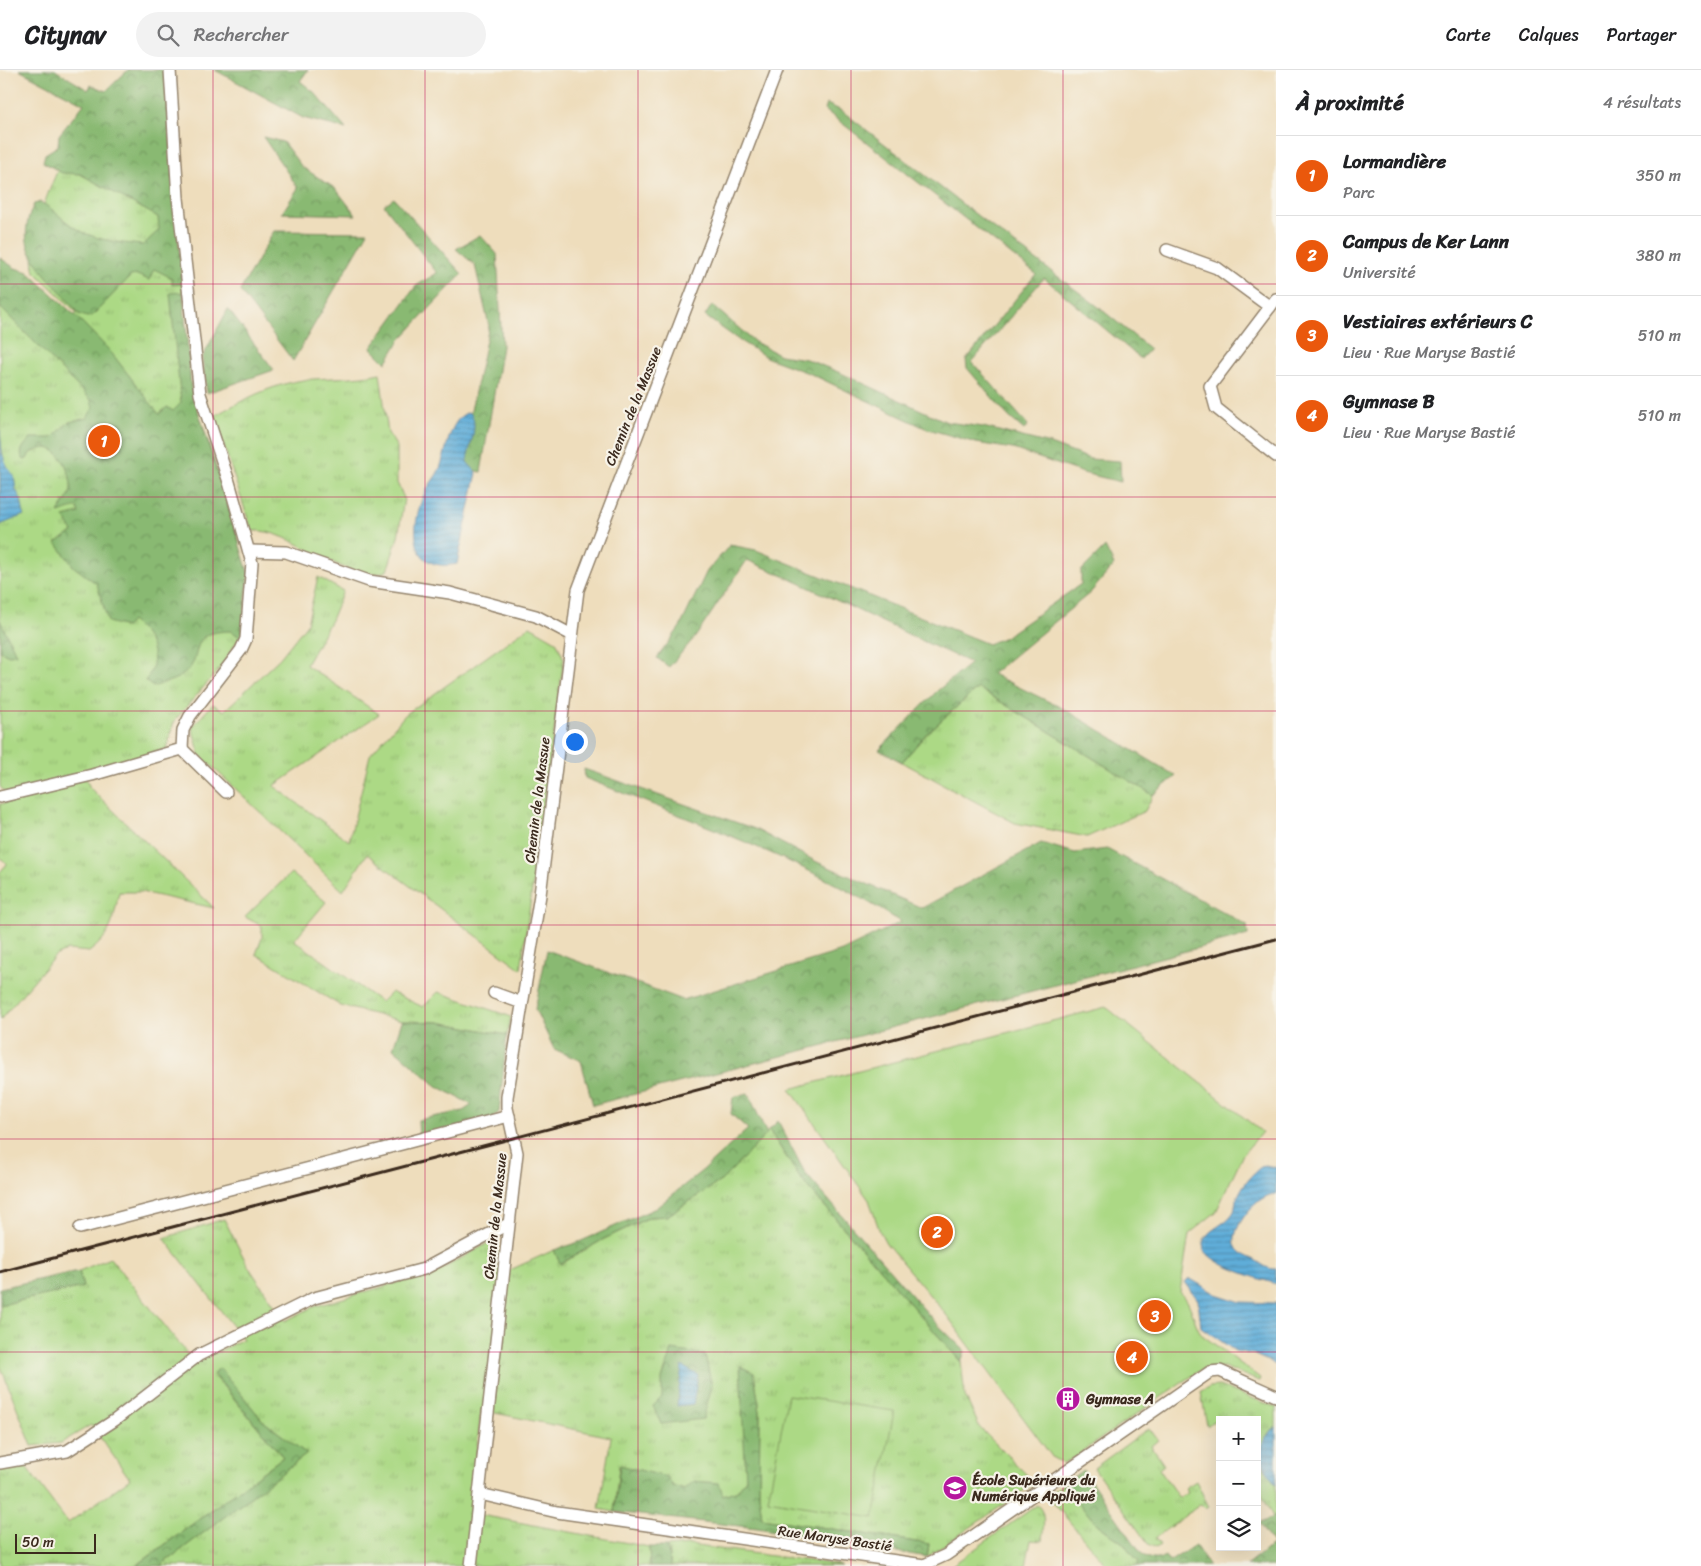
<!DOCTYPE html>
<html lang="fr">
<head>
<meta charset="utf-8">
<style>
	:root { --surface:#fff; --page:#f2f2f2; --text:#202124; --muted:#757577; --line:#e0e0e0; --accent:#ea580c }
	body { margin:0; font-family:Sriracha,sans-serif; background:var(--page); color:var(--text) }
	.controls { position:absolute; right:15px; bottom:15px; display:grid; overflow:hidden; border-radius:0px; box-shadow:0 5px 20px #0002 }
	.controls button { width:45px; height:45px; display:grid; place-items:center; padding:0; border:0; border-bottom:1px solid var(--line); background:var(--surface); color:var(--text); font:25px sans-serif }
	.scale { position:absolute; left:15px; bottom:12px; width:81px; box-sizing:border-box; padding-left:5px; border:2px solid #3b2a1e; border-top:0; font-size:14px; line-height:18px; white-space:nowrap; color:#3b2a1e; -webkit-text-stroke:4px #f7f3e8; paint-order:stroke }
	.you { position:absolute; left:574px; top:671px; width:18px; height:18px; margin:-12px; border:4px solid #fff; border-radius:50%; background:#1a73e8; box-shadow:0 0 0 8px #1a73e833 }
	.badge { display:grid; place-items:center; width:32px; height:32px; border-radius:50%; background:var(--accent); color:#fff; font-size:16px; font-weight:700 }
	.pin { position:absolute; translate:-50% -50%; border:2px solid #fff; box-shadow:0 1px 5px #0006 }
	.list { margin:0; padding:0; list-style:none }
	h2 { display:flex; justify-content:space-between; align-items:center; height:65px; margin:0; padding:0 20px; font-size:21px }
	h2 small { font-size:16px; font-weight:400; color:var(--muted) }
	.list li { display:grid; grid-template-columns:32px 1fr auto; gap:15px; align-items:center; box-sizing:border-box; height:80px; padding:0 20px; border-top:1px solid var(--line) }
	.list b { display:block; font-size:19px; white-space:nowrap }
	.list p { margin:0; font-size:16px; white-space:nowrap; color:var(--muted) }
	.list em { font-size:16px; font-style:normal; color:var(--muted) }
	.icon { flex:none; width:28px; height:28px; fill:none; stroke:currentColor; stroke-width:2; stroke-linecap:round; stroke-linejoin:round }
	.map { position:relative; flex:none; width:1276px; height:1496px; overflow:hidden }
	header { display:flex; align-items:center; gap:30px; box-sizing:border-box; height:70px; padding:0 25px; background:var(--surface); border-bottom:1px solid var(--line) }
	header strong { font-size:24px }
	nav { display:flex; gap:28px; margin-inline-start:auto; font-size:18px }
	.search { width:350px; height:45px; background:var(--page); display:flex; align-items:center; gap:12px; box-sizing:border-box; padding:0 18px; border-radius:28px; color:var(--muted); font-size:19px }
	main { display:flex }
	aside { flex:1; background:var(--surface) }
	.map>svg:first-child { display:block }
	.grass { fill:url(#grass-tufts); stroke:#748252 }
	.forest { fill:url(#forest-crowns); stroke:#627248 }
	.pitch { fill:#acd985; stroke:#748252 }
	.water { fill:url(#water-rules); stroke:#4d6c7c }
	.lines { fill:none; stroke-linecap:round; stroke-linejoin:round }
	.minor-casing { stroke:#94846d; stroke-width:14 }
	.minor { stroke:#fff; stroke-width:11 }
	.rail { stroke:#3b2a1e; stroke-width:3 }
	.grid { fill:none; stroke:#c2185b; stroke-width:1; stroke-opacity:0.55 }
	.labels { text-anchor:middle; stroke-width:4.5; stroke-linejoin:round; paint-order:stroke }
	.street-label { font-size:14px; fill:#3b2a1e; stroke:#f7f3e8 }
	.poi-label { font-size:14px; font-weight:bold; fill:#3b2a1e; stroke:#f7f3e8; text-anchor:start }
</style>
</head>
<body>
<header>
<strong>Citynav</strong>
<div class="search"><svg class="icon" aria-label="search" viewBox="0 0 24 24"><circle cx="10" cy="10" r="6"/><path d="M15 15l6 6"/></svg>Rechercher</div>
<nav><a>Carte</a><a>Calques</a><a>Partager</a></nav>
</header>
<main>
<div class="map">
<svg width="1276" height="1496" viewBox="0 0 1276 1496">
	<defs>
		<pattern id="grass-tufts" width="24" height="20" patternUnits="userSpaceOnUse" patternTransform="scale(1.25)"><rect width="24" height="20" fill="#acd985"/><path d="M3 7l-1-3M5 7V3M7 7l1-3M15 17l-1-3M17 17v-4M19 17l1-3" fill="none" stroke="#95ba72"/></pattern>
		<pattern id="forest-crowns" width="20" height="18" patternUnits="userSpaceOnUse" patternTransform="scale(1.25)"><rect width="20" height="18" fill="#89b972"/><path d="M2 6a3 3 0 1 1 6 0M12 15a3 3 0 1 1 6 0" fill="none" stroke="#71975d"/></pattern>
		<pattern id="water-rules" width="6" height="5" patternUnits="userSpaceOnUse" patternTransform="scale(1.25)"><rect width="6" height="5" fill="#5fadd9"/><path d="M0 2.5h6" fill="none" stroke="#508daf"/></pattern>
	</defs>
	<rect width="100%" height="100%" fill="#f7f3e8"/>
	<filter id="ink" filterUnits="userSpaceOnUse"><feTurbulence type="fractalNoise" baseFrequency=".02" numOctaves="2"/><feDisplacementMap in="SourceGraphic" scale="10" xChannelSelector="R" yChannelSelector="G"/><feConvolveMatrix kernelMatrix="1 2 1 2 8 2 1 2 1" color-interpolation-filters="sRGB"/></filter>
	<filter id="wash" filterUnits="userSpaceOnUse"><feTurbulence type="fractalNoise" baseFrequency=".0096" numOctaves="4" result="noise"/><feDisplacementMap in="SourceGraphic" scale="20" xChannelSelector="R" yChannelSelector="G"/><feGaussianBlur stdDeviation="1.12" result="paint"/><feColorMatrix in="noise" values="0 0 0 0 0 0 0 0 0 0 0 0 0 0 0 0 0 1.4 0 .05"/><feComposite in="paint" operator="in"/></filter>
	<g filter="url(#wash)">
		<rect width="100%" height="100%" fill="#eeddbc"/>
		<!-- grass -->
		<g class="grass">
			<path d="M104,27l76,163 11,128 48,151 4,93 -26,40 -43,49 -7,28 -84,23 7,16 124,120 -73,-16h-22c-6,28 -6,42 -30,60l-21,-2 -13,6 -55,64v-148l7,-8 -7,-7v-53l14,-3 -14,-14v-522l72,54 5,-6 -42,-41c-9,-31 17,-92 32,-121 11,-18 25,-36 37,-54z"/>
			<path d="M380,303l8,60 9,14v36l7,15 -6,39 -11,34c-41,16 -94,-44 -135,-40l-38,-115c29,-16 56,-31 89,-36 26,-3 51,-1 77,-7z"/>
			<polygon points="318,507 343,521 331,550 306,595 379,644 274,716 349,771 370,685 406,644 530,556 556,571 564,589 521,899 367,784 343,821 200,685 192,657 213,634 224,641 280,588 307,554"/>
			<polygon points="978,618 1153,725 1145,741 1087,767 1015,753 902,692 927,663"/>
			<polygon points="291,803 326,832 294,870 381,932 391,922 423,937 438,922 506,945 511,947 507,965 439,952 402,951 341,936 256,884 262,868 262,856 245,847"/>
			<path d="M769,1060l31,48 161,184 4,34 15,32 55,55 -108,74 2,-13 -167,-26 -3,-24 1,-82 -6,-39 -8,106c-3,4 -6,10 -10,12 -30,15 -87,-14 -117,-25l-5,46 -15,-3 12,-72 -130,-27 -11,103 179,34 1,19h-490l146,-112 -43,-33 -43,-52 -7,5 70,83 -147,109h-136v-96l25,-5 43,58 62,-44 -39,-54 -30,18 -29,3 -32,-81v-60l83,-18 -4,-16 31,-13 85,105 48,-24 -79,-101 60,-19 24,47 37,55 28,-14 127,-37 52,-29 7,3 -2,23 13,3 44,-20 7,14 43,-25 46,-22 17,-1 55,-36z"/>
			<polygon points="1219,1316 1276,1337 1276,1357 1270,1361 1261,1376 1263,1396 1276,1414 1276,1445 1273,1447 1257,1415 1257,1350 1220,1350 1219,1347 1207,1356 1201,1322 1210,1317"/>
			<polygon points="1149,1358 1158,1370 1151,1376 1164,1395 1159,1399 1179,1428 1188,1423 1185,1418 1196,1411 1209,1437 1206,1439 1201,1434 1155,1468 1160,1475 1156,1478 1148,1474 1094,1398"/>
			<polygon points="1062,1415 1097,1454 1123,1473 1139,1492 1136,1496 1107,1496 1047,1425"/>
			<path d="M1037,1435c10,8 6,24 5,36l-11,-1 -5,26h-75z"/>
			<polygon points="689,1475 833,1494 842,1496 671,1496 667,1477"/>
		</g>
		<!-- forest -->
		<g class="forest">
			<path d="M19,0h36l33,20 3,-5 15,6 22,-21h37l17,214 -10,1v-7l-18,-9 -5,11 -12,-5 -6,1 -39,40 -5,1 -8,-3c-7,-8 -13,-17 -20,-24 -25,-28 -44,-46 -25,-86l6,-2c11,5 21,16 31,23 21,15 48,18 72,20l16,-15 -1,-13 -78,-43 -18,-1 -19,-11 2,-8 13,-8 1,-11 25,-31z"/>
			<polygon points="215,0 308,0 300,11 314,22 346,59 303,48"/>
			<polygon points="827,34 842,41 996,160 1096,235 1150,279 1141,289 1044,208 972,292 1028,355 1024,360 1008,346 967,298 966,290 1036,204 825,40"/>
			<polygon points="263,67 283,72 302,97 336,119 356,145 282,143 298,118"/>
			<polygon points="394,128 462,204 400,270 386,293 371,278 416,216 437,203 384,135"/>
			<polygon points="274,161 368,162 293,291 240,221"/>
			<polygon points="480,165 497,184 502,276 481,402 459,397 489,256 475,195 456,179"/>
			<path d="M0,188l15,10 13,4 50,46 32,33 49,63 8,-7 6,4 8,-8 -11,-110 13,-1 8,96 58,187 -8,63 -10,-7c-47,0 -25,25 -46,42 -7,7 -23,10 -32,14l-8,-6c17,-22 7,-44 -14,-60l-5,6 -18,-5 -11,-38 -23,-17 -18,-24 17,-11 -9,-15 15,-4 -2,-6 -19,6c4,-8 12,-15 13,-24 1,-14 -9,-40 -25,-41 -5,0 -11,3 -16,5l-3,6 -3,1c-7,-9 1,-15 7,-22h21l17,-16 18,-4 6,-10 -2,-8 -91,-93z"/>
			<polygon points="712,235 755,272 780,285 806,289 843,304 947,352 983,357 1050,374 1090,389 1120,391 1121,412 1083,403 1013,379 976,373 925,358 811,304 768,288 740,271 705,246"/>
			<polygon points="228,239 274,300 207,323 202,288"/>
			<path d="M730,475l26,5 232,94 17,-7 76,-53v-13l24,-24 9,18 -23,27 -99,82 72,35 112,67 -23,19 -175,-107 -51,45 -25,29 -23,-12 58,-59 34,-28c-75,-33 -148,-71 -224,-103l-51,76 -27,31 -12,-9 23,-31 27,-56z"/>
			<polygon points="0,550 16,584 9,585 0,581"/>
			<path d="M584,699l171,60 62,33 105,46 119,-65 34,10 32,-4 140,76 1,10 -655,170 -12,-44 -27,-12 -19,-40 12,-59 136,50 159,-49 59,-29c-98,-63 -209,-101 -316,-144z"/>
			<polygon points="402,951 439,952 507,965 499,1042 487,1053 419,1069 418,1050 463,1041 472,1035 437,1016 393,978"/>
			<polygon points="748,1023 767,1064 722,1110 667,1146 650,1147 604,1169 560,1194 554,1180 579,1172 656,1138 703,1100 748,1059 731,1044 733,1027"/>
			<polygon points="778,1051 805,1103 935,1252 965,1281 961,1292 800,1108 769,1060"/>
			<polygon points="79,1201 83,1217 0,1235 0,1218"/>
			<polygon points="672,1280 705,1285 712,1316 703,1349 661,1354 653,1336 662,1327 662,1309"/>
			<polygon points="740,1296 754,1303 760,1342 759,1424 762,1448 929,1474 927,1487 757,1458 614,1442 620,1395 667,1407 673,1416 684,1420 694,1411 719,1413 723,1425 738,1420 746,1409"/>
			<polygon points="220,1298 263,1351 307,1384 160,1496 136,1496 283,1387 213,1303"/>
			<path d="M1083,1400l59,84c9,6 14,7 23,2l4,6 26,-17 14,21h-73l3,-4 -16,-19 -26,-19 -35,-39z"/>
			<polygon points="1276,1445 1276,1496 1246,1496 1273,1474 1259,1454"/>
			<polygon points="649,1477 667,1477 671,1496 650,1496"/>
		</g>
		<!-- pitch -->
		<g class="pitch">
			<path d="M1106,937l156,125 -19,22 -27,58 -27,22 -9,58c13,12 12,29 22,43l58,43 -1,3 -35,-14 -22,2 -132,91 -7,3 -10,-5 -105,-141 -62,-74 -6,-11 -11,-32 -79,-111z"/>
			<polygon points="788,1325 894,1341 874,1448 768,1430"/>
		</g>
		<!-- water -->
		<g class="water">
			<path d="M469,342c12,10 -1,36 -2,50l10,11 -20,91c-47,9 -47,-34 -34,-67 4,-11 13,-19 17,-29 7,-17 9,-50 29,-56z"/>
			<polygon points="0,360 2,382 6,395 14,406 16,420 21,429 24,445 0,455"/>
			<path d="M1264,1095l12,2v27c-18,-1 -48,36 -40,53 3,7 13,10 19,13 7,4 13,10 21,9v15c-14,-5 -86,-23 -71,-46 6,-10 21,-14 28,-25 2,-3 2,-9 3,-12 5,-14 15,-28 28,-36z"/>
			<polygon points="1189,1208 1216,1224 1241,1232 1276,1233 1276,1295 1253,1284 1235,1281 1201,1257 1198,1230 1185,1212"/>
			<polygon points="682,1296 698,1305 693,1334 677,1336"/>
			<path d="M1276,1357v57c-16,-18 -22,-41 0,-57z"/>
		</g>
	</g>
	<g filter="url(#ink)">
		<g class="lines">
			<defs>
				<g id="minor">
					<polyline points="1167,180 1217,198 1270,237"/>
					<polyline points="1276,229 1210,316 1216,338 1276,386"/>
					<polyline points="249,481 286,482 369,511 450,523 536,546 572,565"/>
					<polyline points="182,679 226,722"/>
					<polyline points="0,727 92,705 182,679 183,660 190,646 241,580 246,569 252,493 229,412 200,324 178,128 170,0"/>
					<polyline points="494,923 522,933"/>
					<polyline points="80,1158 509,1046"/>
					<polyline points="0,1393 67,1381 115,1350 199,1285 314,1228 424,1199 508,1154"/>
					<polyline points="480,1424 557,1442 924,1495 946,1485 1210,1302 1220,1301 1276,1326"/>
					<polyline points="471,1496 517,1083 507,1038 507,1027 540,825 578,520 777,0"/>
				</g>
			</defs>
			<!-- minor casing -->
			<use href="#minor" class="minor-casing"/>
			<!-- minor -->
			<use href="#minor" class="minor"/>
			<!-- rail -->
			<polyline class="rail" points="0,1202 1276,869"/>
		</g>
	</g>
	<!-- grid -->
	<path class="grid" d="M213,0v1496M425,0v1496M638,0v1496M851,0v1496M1063,0v1496M0,214h1276M0,427h1276M0,641h1276M0,855h1276M0,1069h1276M0,1282h1276"/>
	<!-- icons -->
	<defs>
		<symbol id="building-disc" viewBox="-11 -11 22 22"><circle r="9.5" fill="#b5179e" stroke="#f7f3e8"/><path d="M-4-6H4V6H1V3H-1V6H-4ZM-2.5-4.3h1.7v1.8h-1.7ZM.8-4.3h1.7v1.8H.8ZM-2.5-1h1.7V.8h-1.7ZM.8-1h1.7V.8H.8Z" fill="#fff"/></symbol>
		<symbol id="university-disc" viewBox="-11 -11 22 22"><circle r="9.5" fill="#b5179e" stroke="#f7f3e8"/><path d="M0-5L7-2L0 1L-7-2ZM-4 1L0 2.5L4 1V4Q0 6-4 4Z" fill="#fff"/></symbol>
	</defs>
	<g fill-rule="evenodd">
		<use href="#building-disc" x="1054" y="1315" width="28" height="28"/>
		<use href="#university-disc" x="941" y="1404" width="28" height="28"/>
	</g>
	<g class="labels">
		<!-- street labels -->
		<g class="street-label">
			<text transform="translate(633 336) rotate(-68)" y="5">Chemin de la Massue</text>
			<text transform="translate(537 730) rotate(-83)" y="5">Chemin de la Massue</text>
			<text transform="translate(495 1146) rotate(-84)" y="5">Chemin de la Massue</text>
			<text transform="translate(835 1468) rotate(8)" y="5">Rue Maryse Bastié</text>
		</g>
		<!-- poi labels -->
		<g class="poi-label">
			<text x="1086" y="1334">Gymnase A</text>
			<text x="972" y="1415">École Supérieure du<tspan x="972" dy="16">Numérique Appliqué</tspan></text>
		</g>
	</g>
</svg>
<div class="controls">
<button>+</button>
<button>−</button>
<button><svg class="icon" aria-label="layers" viewBox="0 0 24 24"><path d="M12 4l9 5-9 5-9-5zM3 14l9 5 9-5"/></svg></button>
</div>
<div class="scale">50 m</div>
<div class="you"></div>
<div class="pin badge" style="left:104px;top:371px">1</div>
<div class="pin badge" style="left:937px;top:1162px">2</div>
<div class="pin badge" style="left:1155px;top:1246px">3</div>
<div class="pin badge" style="left:1132px;top:1287px">4</div>
</div>
<aside>
<h2>À proximité<small>4 résultats</small></h2>
<ul class="list">
<li><span class="badge">1</span><div><b>Lormandière</b><p>Parc</p></div><em>350 m</em></li>
<li><span class="badge">2</span><div><b>Campus de Ker Lann</b><p>Université</p></div><em>380 m</em></li>
<li><span class="badge">3</span><div><b>Vestiaires extérieurs C</b><p>Lieu · Rue Maryse Bastié</p></div><em>510 m</em></li>
<li><span class="badge">4</span><div><b>Gymnase B</b><p>Lieu · Rue Maryse Bastié</p></div><em>510 m</em></li>
</ul>
</aside>
</main>
</body>
</html>
